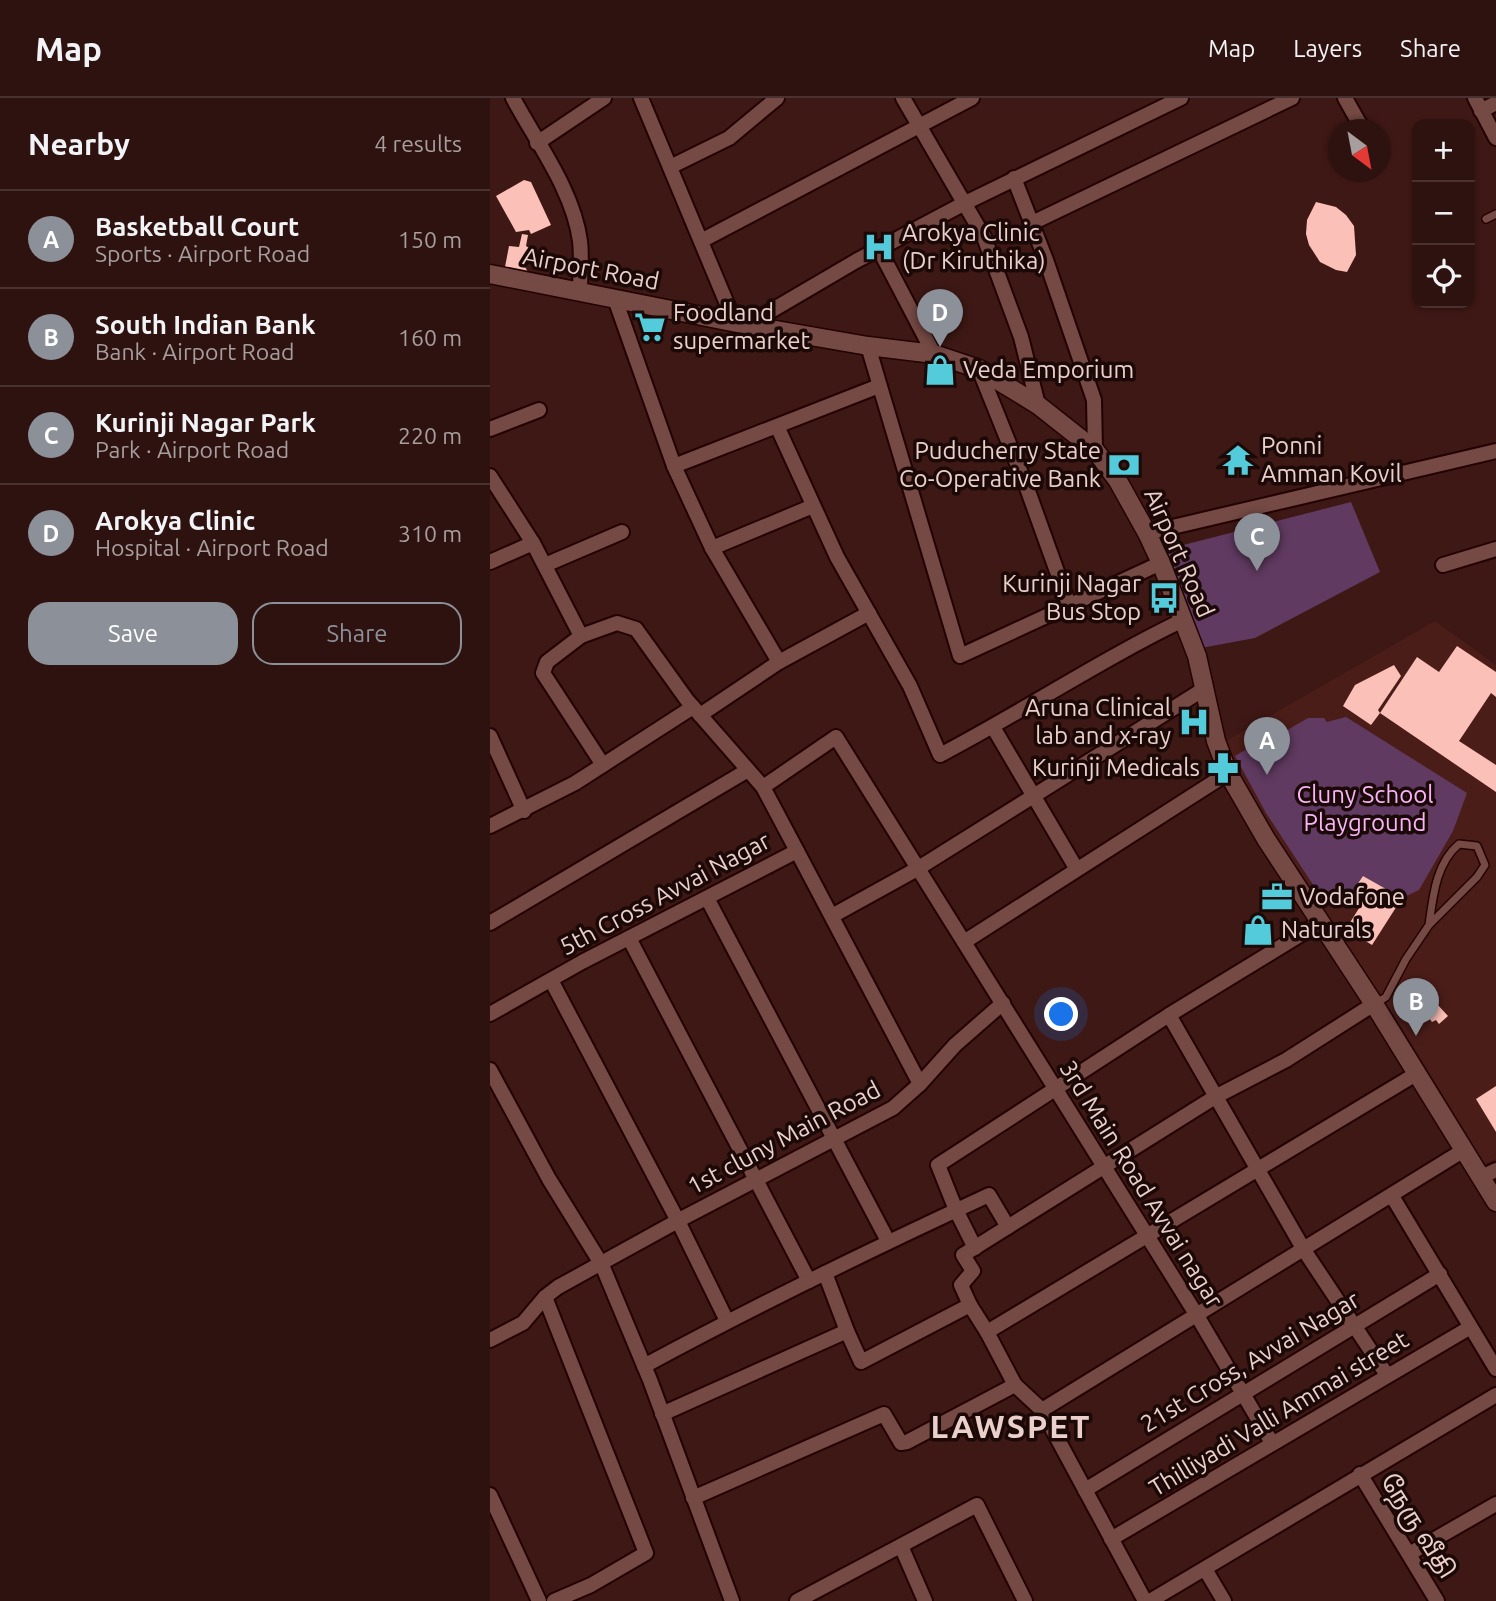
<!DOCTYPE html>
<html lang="en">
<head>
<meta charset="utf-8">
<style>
	:root { --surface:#2e120f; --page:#3a201d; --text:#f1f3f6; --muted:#a79e9e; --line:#49322f; --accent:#8c9099 }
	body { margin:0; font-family:Ubuntu,"Noto Sans Tamil",sans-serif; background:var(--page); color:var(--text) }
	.controls { position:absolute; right:21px; top:21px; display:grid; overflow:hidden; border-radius:14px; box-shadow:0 2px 5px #0004 }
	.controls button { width:63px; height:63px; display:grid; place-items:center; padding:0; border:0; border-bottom:2px solid var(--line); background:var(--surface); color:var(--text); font:35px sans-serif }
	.compass { position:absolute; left:838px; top:21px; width:63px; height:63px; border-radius:50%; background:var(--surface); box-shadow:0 2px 5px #0004; rotate:148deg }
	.you { position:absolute; left:572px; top:917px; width:24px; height:24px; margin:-18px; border:5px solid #fff; border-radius:50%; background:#1a73e8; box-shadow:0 0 0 10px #1a73e833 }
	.badge { display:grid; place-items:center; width:46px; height:46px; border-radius:50%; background:var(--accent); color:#fff; font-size:23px; font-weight:700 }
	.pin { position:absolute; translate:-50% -58px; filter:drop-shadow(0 2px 4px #0008) }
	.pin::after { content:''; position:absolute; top:37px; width:24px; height:21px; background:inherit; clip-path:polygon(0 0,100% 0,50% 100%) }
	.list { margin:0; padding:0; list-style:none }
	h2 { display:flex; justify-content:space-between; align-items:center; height:91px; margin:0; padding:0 28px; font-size:30px }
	h2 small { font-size:23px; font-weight:400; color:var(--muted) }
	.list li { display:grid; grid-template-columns:46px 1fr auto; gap:21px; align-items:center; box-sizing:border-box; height:98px; padding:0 28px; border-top:2px solid var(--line) }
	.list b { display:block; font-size:26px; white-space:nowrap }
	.list p { margin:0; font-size:23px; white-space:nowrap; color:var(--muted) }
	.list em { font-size:23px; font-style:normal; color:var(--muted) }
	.actions { display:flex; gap:14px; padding:21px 28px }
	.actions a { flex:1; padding:16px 0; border:2px solid var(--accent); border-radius:21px; text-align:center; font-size:24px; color:var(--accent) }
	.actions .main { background:var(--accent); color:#fff }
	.icon { flex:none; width:38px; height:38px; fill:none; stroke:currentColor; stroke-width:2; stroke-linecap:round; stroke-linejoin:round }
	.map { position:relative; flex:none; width:1006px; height:1503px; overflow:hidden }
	header { display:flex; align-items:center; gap:42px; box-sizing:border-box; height:98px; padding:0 35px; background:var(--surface); border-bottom:2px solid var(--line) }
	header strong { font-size:33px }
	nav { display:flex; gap:38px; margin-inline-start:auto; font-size:24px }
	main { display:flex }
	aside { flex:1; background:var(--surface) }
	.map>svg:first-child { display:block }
	.built { fill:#4b1d19 }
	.green { fill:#603a60 }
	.building { fill:#fbc0b8 }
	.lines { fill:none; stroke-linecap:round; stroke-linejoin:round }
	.service-casing { stroke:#230202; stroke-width:10 }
	.minor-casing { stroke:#230202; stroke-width:18 }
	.tertiary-casing { stroke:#230202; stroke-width:21 }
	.service { stroke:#754944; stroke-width:7 }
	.minor { stroke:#754944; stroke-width:14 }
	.tertiary { stroke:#754944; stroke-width:18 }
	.labels { text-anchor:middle; stroke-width:7; stroke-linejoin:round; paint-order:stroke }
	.poi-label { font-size:24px; fill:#eacfcb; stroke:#1a0907; text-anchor:start }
	.street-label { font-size:24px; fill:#eacfcb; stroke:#1a0907 }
	.park-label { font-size:24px; fill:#f8b4f7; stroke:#1a0907 }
	.district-label { font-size:32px; font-weight:bold; letter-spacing:2px; fill:#eacfcb; stroke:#1a0907 }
</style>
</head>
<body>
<header>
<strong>Map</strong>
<nav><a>Map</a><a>Layers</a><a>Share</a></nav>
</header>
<main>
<aside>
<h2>Nearby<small>4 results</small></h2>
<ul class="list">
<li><span class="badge">A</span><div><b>Basketball Court</b><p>Sports · Airport Road</p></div><em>150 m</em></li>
<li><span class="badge">B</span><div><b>South Indian Bank</b><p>Bank · Airport Road</p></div><em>160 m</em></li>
<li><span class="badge">C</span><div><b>Kurinji Nagar Park</b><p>Park · Airport Road</p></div><em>220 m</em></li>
<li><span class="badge">D</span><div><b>Arokya Clinic</b><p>Hospital · Airport Road</p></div><em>310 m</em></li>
</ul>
<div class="actions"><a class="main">Save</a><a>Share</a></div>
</aside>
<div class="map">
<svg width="1006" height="1503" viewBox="0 0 1006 1503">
	<rect width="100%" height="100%" fill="#3e1814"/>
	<!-- built -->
	<polygon class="built" points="945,523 1006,567 1006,1061 995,1066 908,923 808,780 729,647"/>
	<!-- green -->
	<g class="green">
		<polygon points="861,404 890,474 765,540 711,550 670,453"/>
		<polygon points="856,619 977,695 963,733 929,792 912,800 873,778 858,800 842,810 833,802 776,715 745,658 777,639 780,642 818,620 834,620 837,624"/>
	</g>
	<!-- building -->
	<g class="building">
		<polygon points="34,82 41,84 61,127 41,136 39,132 26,134 6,98"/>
		<polygon points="826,104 846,109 856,117 864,128 866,157 857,174 846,172 830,164 819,147 816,136 817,122"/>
		<polygon points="32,136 38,137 36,148 39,150 35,169 38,174 15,169 19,148 29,149"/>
		<polygon points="967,548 1006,574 1006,599 1001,595 969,643 1006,667 1006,694 890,615 881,627 853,608 865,587 904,567 911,578 888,612 890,615 927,559 949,574"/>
		<polygon points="873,778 912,800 882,847 856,831 871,807 858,800"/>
		<polygon points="947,906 958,918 949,926 946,922 942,924 936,916"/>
		<polygon points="1006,988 1006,1034 986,1001"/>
	</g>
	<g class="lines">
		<defs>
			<g id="service">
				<polyline points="996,121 1006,116"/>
				<path d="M885,906l11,-7 20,-38 23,-34 48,-48 8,-12 -8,-19 -18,-2c-23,19 -26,52 -30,81"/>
			</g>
			<g id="minor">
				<path d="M23,0c24,45 60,92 67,143 2,16 0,34 0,50"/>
				<polyline points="151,0 245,225"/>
				<polyline points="413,0 494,139 531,239 548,307"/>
				<polyline points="855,0 873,32"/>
				<polyline points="985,0 1006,40"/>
				<polyline points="991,13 1006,5"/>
				<polyline points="47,45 114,0"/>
				<polyline points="180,69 239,40 287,0"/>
				<polyline points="524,80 556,162 604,302 605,352"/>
				<polyline points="542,125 802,0"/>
				<polyline points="211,143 482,0"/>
				<polyline points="389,151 444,256"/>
				<polyline points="125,201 184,368 222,450 289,564"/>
				<polyline points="257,227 366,163 473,106 691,0"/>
				<polyline points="378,248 470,558 671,465"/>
				<polyline points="489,271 537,390 579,507"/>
				<path d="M287,328l60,131 73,129 30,69c82,-43 160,-95 243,-135"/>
				<polyline points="0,331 49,312"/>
				<polyline points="184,368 389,288"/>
				<polyline points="0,378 43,445 91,538"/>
				<polyline points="657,435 1006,353"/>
				<polyline points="222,450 323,408"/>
				<polyline points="0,464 43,445"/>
				<polyline points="55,467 132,434"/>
				<polyline points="953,467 1006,451"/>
				<polyline points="210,617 289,564 379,515"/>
				<polyline points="503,629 586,770"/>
				<polyline points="0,638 34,713"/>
				<polyline points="113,667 53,575 57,564 91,538 127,525 146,531 197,602 273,689 307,753"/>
				<polyline points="273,689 346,639 706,1216 782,1345"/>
				<polyline points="0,728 85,685 203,609"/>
				<polyline points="217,800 398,1143"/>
				<polyline points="342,818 427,771 714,591"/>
				<polyline points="0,825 258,672"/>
				<polyline points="139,840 319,1183"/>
				<polyline points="474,844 738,675"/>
				<polyline points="61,882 188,1123 237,1223"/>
				<polyline points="0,916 92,864 307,753 430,986"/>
				<polyline points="679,917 814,1152 897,1277"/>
				<polyline points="0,972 59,1081 112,1167 160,1282 242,1503"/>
				<polyline points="991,1079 1006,1072"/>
				<polyline points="902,1098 1006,1271"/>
				<polyline points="485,1150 466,1112 448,1067 679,917 831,824"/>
				<polyline points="55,1199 156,1455 101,1487 64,1503"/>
				<polyline points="480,1207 497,1234 926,976"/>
				<polyline points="357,1233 371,1264 480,1207 471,1187 483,1173 473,1157 725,999 796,962 884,906"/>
				<polyline points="497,1234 525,1287"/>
				<polyline points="0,1242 33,1225 55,1199 68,1189 193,1120 403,1010 430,986 465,947 513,905"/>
				<path d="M154,1268c113,-61 228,-117 345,-171l19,32"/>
				<polyline points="552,1312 974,1052"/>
				<polyline points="172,1316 357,1233 335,1175"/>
				<polyline points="870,1376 947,1503"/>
				<polyline points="595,1392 950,1176"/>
				<polyline points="0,1397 49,1503"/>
				<polyline points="203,1400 394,1316 411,1345 417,1344 525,1287 552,1312 655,1503"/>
				<polyline points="621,1441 979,1230"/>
				<polyline points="411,1448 435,1503"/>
				<polyline points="919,1456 1006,1406"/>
				<polyline points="715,1471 734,1503"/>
				<polyline points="307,1503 487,1407 535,1503"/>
				<polyline points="660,1503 1006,1297"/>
			</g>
			<polyline id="tertiary" points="0,176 257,227 378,248 444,256 489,271 548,307 605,352 628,383 657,435 671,465 707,558 726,643 738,675 776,741 884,906 1006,1104"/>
		</defs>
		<!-- service casing -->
		<use href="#service" class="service-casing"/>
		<!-- minor casing -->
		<use href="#minor" class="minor-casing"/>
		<!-- tertiary casing -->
		<use href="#tertiary" class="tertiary-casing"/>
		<!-- service -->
		<use href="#service" class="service"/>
		<!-- minor -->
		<use href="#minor" class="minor"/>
		<!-- tertiary -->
		<use href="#tertiary" class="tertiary"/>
	</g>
	<!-- icons -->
	<defs>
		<symbol id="hospital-bare" viewBox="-9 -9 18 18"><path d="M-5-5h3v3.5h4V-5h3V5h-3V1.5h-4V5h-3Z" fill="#53cbda" stroke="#1a0907" stroke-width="2.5" paint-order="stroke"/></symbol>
		<symbol id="supermarket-bare" viewBox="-9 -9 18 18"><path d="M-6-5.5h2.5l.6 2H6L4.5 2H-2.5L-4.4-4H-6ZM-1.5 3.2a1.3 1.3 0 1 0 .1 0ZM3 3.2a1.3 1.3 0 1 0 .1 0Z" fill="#53cbda" stroke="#1a0907" stroke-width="2.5" paint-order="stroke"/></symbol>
		<symbol id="shop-bare" viewBox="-9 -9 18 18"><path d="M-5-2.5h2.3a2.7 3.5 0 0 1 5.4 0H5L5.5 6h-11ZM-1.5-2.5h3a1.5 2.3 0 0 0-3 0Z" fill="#53cbda" stroke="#1a0907" stroke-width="2.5" paint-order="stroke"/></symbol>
		<symbol id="temple-bare" viewBox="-9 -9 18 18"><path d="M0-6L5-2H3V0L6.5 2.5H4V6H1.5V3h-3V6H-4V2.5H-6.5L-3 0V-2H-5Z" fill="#53cbda" stroke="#1a0907" stroke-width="2.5" paint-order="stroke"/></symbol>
		<symbol id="bank-bare" viewBox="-9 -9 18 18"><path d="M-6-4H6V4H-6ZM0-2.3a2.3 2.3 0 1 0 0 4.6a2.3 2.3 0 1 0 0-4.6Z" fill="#53cbda" stroke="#1a0907" stroke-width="2.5" paint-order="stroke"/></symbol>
		<symbol id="bus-bare" viewBox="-9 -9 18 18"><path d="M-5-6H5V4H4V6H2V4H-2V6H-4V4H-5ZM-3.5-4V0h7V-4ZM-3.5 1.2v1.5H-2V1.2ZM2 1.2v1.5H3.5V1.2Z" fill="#53cbda" stroke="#1a0907" stroke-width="2.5" paint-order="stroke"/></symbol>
		<symbol id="pharmacy-bare" viewBox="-9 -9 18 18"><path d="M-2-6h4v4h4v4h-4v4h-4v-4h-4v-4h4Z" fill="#53cbda" stroke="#1a0907" stroke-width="2.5" paint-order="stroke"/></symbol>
		<symbol id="office-bare" viewBox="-9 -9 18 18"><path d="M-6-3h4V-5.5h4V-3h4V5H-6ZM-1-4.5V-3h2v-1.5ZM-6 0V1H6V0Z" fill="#53cbda" stroke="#1a0907" stroke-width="2.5" paint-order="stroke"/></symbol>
	</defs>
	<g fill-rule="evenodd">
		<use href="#hospital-bare" x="367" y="127" width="44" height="44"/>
		<use href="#supermarket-bare" x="138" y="207" width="44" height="44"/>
		<use href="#shop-bare" x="428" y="250" width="44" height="44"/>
		<use href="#temple-bare" x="726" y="340" width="44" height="44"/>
		<use href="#bank-bare" x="612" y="345" width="44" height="44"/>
		<use href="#bus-bare" x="652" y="478" width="44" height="44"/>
		<use href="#hospital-bare" x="682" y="602" width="44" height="44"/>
		<use href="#pharmacy-bare" x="711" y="648" width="44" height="44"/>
		<use href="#office-bare" x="765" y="777" width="44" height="44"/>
		<use href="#shop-bare" x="746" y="810" width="44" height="44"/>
	</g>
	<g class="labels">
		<!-- poi labels -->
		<g class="poi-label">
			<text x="412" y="143">Arokya Clinic<tspan x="412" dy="28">(Dr Kiruthika)</tspan></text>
			<text x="183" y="223">Foodland<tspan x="183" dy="28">supermarket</tspan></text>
			<text x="473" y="280">Veda Emporium</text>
			<text x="771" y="356">Ponni<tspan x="771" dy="28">Amman Kovil</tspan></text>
			<text x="611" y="361" text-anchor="end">Puducherry State<tspan x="611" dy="28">Co-Operative Bank</tspan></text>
			<text x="651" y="494" text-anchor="end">Kurinji Nagar<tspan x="651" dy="28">Bus Stop</tspan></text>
			<text x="681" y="618" text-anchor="end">Aruna Clinical<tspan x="681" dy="28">lab and x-ray</tspan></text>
			<text x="710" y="678" text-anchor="end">Kurinji Medicals</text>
			<text x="810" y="807">Vodafone</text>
			<text x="791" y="840">Naturals</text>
		</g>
		<!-- street labels -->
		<g class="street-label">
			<text transform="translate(101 171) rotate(11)" y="8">Airport Road</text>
			<text transform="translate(689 455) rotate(66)" y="8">Airport Road</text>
			<text transform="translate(175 796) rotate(-28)" y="8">5th Cross Avvai Nagar</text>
			<text transform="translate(294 1040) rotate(-28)" y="8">1st cluny Main Road</text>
			<text transform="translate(651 1086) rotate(58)" y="8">3rd Main Road Avvai nagar</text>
			<text transform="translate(760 1264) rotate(-31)" y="8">21st Cross, Avvai Nagar</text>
			<text transform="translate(789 1316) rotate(-31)" y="8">Thilliyadi Valli Ammai street</text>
			<text transform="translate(928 1428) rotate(58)" y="8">நேரு வீதி</text>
		</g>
		<!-- park labels -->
		<g class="park-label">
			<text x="875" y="705">Cluny School<tspan x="875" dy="28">Playground</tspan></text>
		</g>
		<!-- district labels -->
		<g class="district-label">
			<text x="521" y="1340">LAWSPET</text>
		</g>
	</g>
</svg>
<div class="controls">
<button>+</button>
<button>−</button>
<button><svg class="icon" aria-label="locate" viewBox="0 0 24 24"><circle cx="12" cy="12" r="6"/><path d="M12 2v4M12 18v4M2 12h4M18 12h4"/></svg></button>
</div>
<svg class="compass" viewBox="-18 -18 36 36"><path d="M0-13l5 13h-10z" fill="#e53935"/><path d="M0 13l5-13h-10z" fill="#a79e9e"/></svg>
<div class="you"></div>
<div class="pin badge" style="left:777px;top:677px">A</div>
<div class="pin badge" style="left:926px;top:938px">B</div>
<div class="pin badge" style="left:767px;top:473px">C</div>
<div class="pin badge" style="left:450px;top:249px">D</div>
</div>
</main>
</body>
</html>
